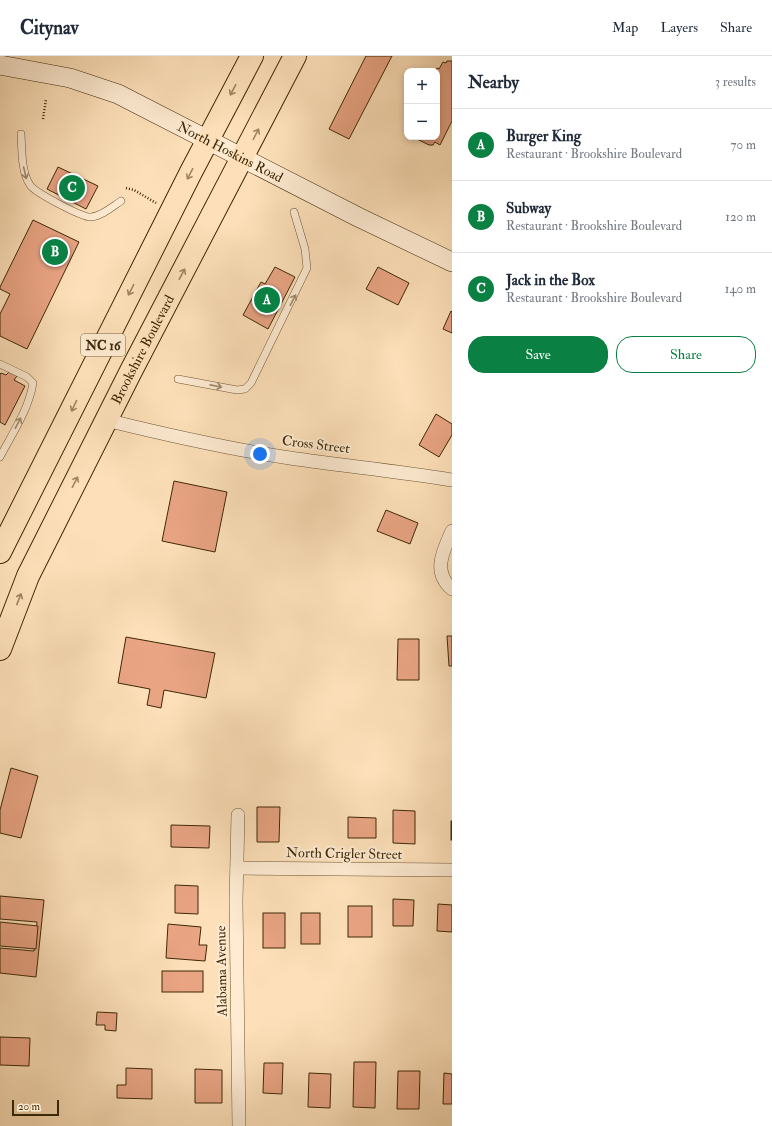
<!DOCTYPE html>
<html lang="en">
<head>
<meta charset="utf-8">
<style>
	:root { --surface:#fff; --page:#f6f6f7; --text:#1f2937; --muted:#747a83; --line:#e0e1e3; --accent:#0b8043 }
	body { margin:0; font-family:"IM FELL Double Pica",serif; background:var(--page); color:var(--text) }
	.controls { position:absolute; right:12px; top:12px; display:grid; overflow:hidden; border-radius:8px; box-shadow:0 2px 6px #0003 }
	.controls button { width:36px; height:36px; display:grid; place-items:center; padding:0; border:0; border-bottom:1px solid var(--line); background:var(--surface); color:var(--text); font:20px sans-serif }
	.scale { position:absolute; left:12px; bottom:10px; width:47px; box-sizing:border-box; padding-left:4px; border:2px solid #3e2907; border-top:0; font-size:11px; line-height:14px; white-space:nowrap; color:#3e2907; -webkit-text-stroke:3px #feebd2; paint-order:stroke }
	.you { position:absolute; left:260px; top:398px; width:14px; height:14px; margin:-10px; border:3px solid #fff; border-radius:50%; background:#1a73e8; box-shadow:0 0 0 6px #1a73e833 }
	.badge { display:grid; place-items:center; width:26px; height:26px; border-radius:50%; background:var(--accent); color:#fff; font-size:13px; font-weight:700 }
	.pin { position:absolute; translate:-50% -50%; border:2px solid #fff; box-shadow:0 1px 4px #0006 }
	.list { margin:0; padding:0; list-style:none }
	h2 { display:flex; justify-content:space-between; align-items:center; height:52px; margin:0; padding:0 16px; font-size:17px }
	h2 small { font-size:13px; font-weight:400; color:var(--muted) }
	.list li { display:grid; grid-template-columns:26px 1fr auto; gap:12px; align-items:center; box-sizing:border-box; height:72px; padding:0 16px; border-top:1px solid var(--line) }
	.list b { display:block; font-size:15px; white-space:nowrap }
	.list p { margin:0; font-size:13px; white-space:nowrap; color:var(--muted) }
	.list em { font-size:13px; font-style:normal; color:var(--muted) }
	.actions { display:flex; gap:8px; padding:12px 16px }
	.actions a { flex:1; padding:9px 0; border:1px solid var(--accent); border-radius:16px; text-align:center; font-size:14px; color:var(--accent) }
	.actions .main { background:var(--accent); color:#fff }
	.map { position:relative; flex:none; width:452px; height:1070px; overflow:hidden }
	header { display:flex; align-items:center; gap:24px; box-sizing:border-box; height:56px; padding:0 20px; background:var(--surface); border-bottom:1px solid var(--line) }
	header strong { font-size:19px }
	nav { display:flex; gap:22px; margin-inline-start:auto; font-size:14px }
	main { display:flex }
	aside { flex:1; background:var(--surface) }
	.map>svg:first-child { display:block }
	.building { fill:#e9a484; stroke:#3e2907 }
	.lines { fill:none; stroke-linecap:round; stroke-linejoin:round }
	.lane-casing { stroke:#6e5734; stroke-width:8 }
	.street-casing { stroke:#6e5734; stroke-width:14 }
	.secondary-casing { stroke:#3e2907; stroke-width:20 }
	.highway-casing { stroke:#3e2907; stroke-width:24 }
	.path { stroke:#3e2907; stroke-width:2.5; stroke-dasharray:1 2; stroke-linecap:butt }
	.lane { stroke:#feebd2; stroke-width:7 }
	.street { stroke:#feebd2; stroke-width:13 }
	.secondary { stroke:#feebd2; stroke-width:19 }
	.highway { stroke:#fde0b9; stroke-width:22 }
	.oneway { stroke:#9e8460 }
	.oneway2 { stroke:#9e8a6c }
	.labels { text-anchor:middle; stroke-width:4; stroke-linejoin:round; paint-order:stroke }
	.shield { fill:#feebd2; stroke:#786344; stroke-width:1 }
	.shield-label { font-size:13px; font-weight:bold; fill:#3e2907 }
	.street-label { font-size:14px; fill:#3e2907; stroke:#feebd2 }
</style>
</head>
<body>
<header>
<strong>Citynav</strong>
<nav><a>Map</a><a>Layers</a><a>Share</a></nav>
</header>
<main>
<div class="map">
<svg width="452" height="1070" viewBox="0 0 452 1070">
	<rect width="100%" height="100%" fill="#fde0b9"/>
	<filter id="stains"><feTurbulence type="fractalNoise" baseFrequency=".005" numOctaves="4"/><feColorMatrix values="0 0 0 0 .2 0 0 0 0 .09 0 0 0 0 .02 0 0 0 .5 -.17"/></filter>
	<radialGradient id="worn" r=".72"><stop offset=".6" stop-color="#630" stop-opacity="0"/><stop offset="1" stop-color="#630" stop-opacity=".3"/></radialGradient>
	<!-- building -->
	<g class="building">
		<polygon points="366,0 392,0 349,83 329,73"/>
		<polygon points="447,5 452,5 452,65 440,89 435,86 433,89 429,89 413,81 437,81 436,15 437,12 439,13 443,6 446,7"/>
		<polygon points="58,111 98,130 86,153 47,133"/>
		<polygon points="33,164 79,186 27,293 0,280 0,258 10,238 0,233 0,231"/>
		<polygon points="275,211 295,221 268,273 243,259 261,226 265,228"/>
		<polygon points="378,211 409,227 398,249 366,233"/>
		<polygon points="451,255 452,256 452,277 443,273"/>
		<polygon points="9,316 17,320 14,324 25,330 5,369 0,366 0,318 1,317 6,319"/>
		<polygon points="436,358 452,368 452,379 439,401 419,389"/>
		<polygon points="174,425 227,436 215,496 162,485"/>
		<polygon points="386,454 418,467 410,488 377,475"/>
		<polygon points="447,580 452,580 452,610 449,610"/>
		<polygon points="126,581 215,597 206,642 164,634 161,652 147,649 150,633 118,627"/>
		<polygon points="398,583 419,583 419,624 397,624"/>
		<polygon points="11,712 38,720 21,782 0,777 0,754"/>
		<polygon points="257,751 280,751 279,786 257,786"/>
		<polygon points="393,754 415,755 415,788 393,787"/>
		<polygon points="348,761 376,762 376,782 348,782"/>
		<rect x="451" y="765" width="1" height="19"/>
		<polygon points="171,769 210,770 209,792 171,791"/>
		<polygon points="175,829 198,830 198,858 175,857"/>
		<polygon points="0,840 44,844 36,921 0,917 0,892 34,895 37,866 0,863"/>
		<polygon points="393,843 414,844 413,870 393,870"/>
		<polygon points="438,848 452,849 452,876 437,875"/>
		<rect x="348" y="850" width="24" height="31"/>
		<rect x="263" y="857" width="22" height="35"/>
		<rect x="301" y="857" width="19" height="31"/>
		<polygon points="0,866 38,870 36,893 0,890"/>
		<polygon points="168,868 201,871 199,889 207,889 205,905 166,902"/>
		<rect x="162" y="915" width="41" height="21"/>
		<polygon points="97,956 117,957 116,975 105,974 105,969 96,969"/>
		<polygon points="0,981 30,982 29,1010 0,1009"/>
		<polygon points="354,1006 376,1006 375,1052 353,1051"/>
		<polygon points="264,1007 283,1007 282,1038 263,1037"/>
		<polygon points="126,1012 152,1013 152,1043 117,1042 117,1029 126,1029"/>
		<polygon points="195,1013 222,1014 222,1047 195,1047"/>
		<polygon points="398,1015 420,1015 419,1053 397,1053"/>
		<polygon points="309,1017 331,1018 330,1052 308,1051"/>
		<polygon points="444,1017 452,1018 452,1048 443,1048"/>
	</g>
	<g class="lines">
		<defs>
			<g id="lane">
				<path d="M21,78c1,15 0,38 9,51 4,7 53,33 61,32 11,-1 21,-10 30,-16"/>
				<path d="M0,308l27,13 6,6c-4,26 -21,51 -33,74"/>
				<polyline points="178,323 237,334 245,333 251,327 307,212 305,193 294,156"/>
			</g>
			<g id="street">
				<path d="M106,364c61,15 122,29 184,38 54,8 108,13 162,22"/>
				<path d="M452,475c-9,20 -20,41 0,58"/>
				<polyline points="238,759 236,845 239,1070"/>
				<polyline points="237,812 452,814"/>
			</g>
			<g id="secondary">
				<path id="s1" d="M0,9l70,13 48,16 240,123 94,45"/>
			</g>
			<g id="highway">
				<polyline points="0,496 191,116 252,0"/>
				<path id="s2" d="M0,593l28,-73 103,-205 164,-315"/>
			</g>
		</defs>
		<!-- lane casing -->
		<use href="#lane" class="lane-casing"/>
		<!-- street casing -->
		<use href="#street" class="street-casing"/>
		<!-- secondary casing -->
		<use href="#secondary" class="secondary-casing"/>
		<!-- highway casing -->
		<use href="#highway" class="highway-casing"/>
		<!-- path -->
		<g class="path">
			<polyline points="43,63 46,43"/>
			<polyline points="126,132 134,134 156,147"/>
		</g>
		<!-- lane -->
		<use href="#lane" class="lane"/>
		<!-- street -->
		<use href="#street" class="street"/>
		<!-- secondary -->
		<use href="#secondary" class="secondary"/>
		<!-- highway -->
		<use href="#highway" class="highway"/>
	</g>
	<!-- one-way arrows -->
	<defs><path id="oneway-shaft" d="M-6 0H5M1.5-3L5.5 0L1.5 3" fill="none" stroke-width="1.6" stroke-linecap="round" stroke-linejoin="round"/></defs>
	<g class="oneway">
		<use href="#oneway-shaft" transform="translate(233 34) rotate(118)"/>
		<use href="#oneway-shaft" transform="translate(256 78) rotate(-63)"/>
		<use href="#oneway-shaft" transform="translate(190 118) rotate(117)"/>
		<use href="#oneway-shaft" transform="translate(182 218) rotate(-62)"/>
		<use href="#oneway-shaft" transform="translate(131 234) rotate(117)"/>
		<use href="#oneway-shaft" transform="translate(74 350) rotate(115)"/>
		<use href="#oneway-shaft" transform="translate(75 426) rotate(-63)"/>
		<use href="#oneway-shaft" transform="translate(19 543) rotate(-69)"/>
	</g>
	<g class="oneway2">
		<use href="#oneway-shaft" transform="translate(25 117) rotate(77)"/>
		<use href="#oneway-shaft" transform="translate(293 244) rotate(-63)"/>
		<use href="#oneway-shaft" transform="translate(216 330) rotate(11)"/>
		<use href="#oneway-shaft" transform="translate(18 367) rotate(-63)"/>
	</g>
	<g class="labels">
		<!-- shield labels -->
		<rect class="shield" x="81" y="278" width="44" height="22" rx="3"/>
		<g class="shield-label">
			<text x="103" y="294">NC 16</text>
		</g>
		<!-- street labels -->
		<g class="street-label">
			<text dy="5" stroke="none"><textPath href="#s1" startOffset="248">North Hoskins Road</textPath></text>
			<text dy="5" stroke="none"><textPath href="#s2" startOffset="332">Brookshire Boulevard</textPath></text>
			<text transform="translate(316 388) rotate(7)" y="5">Cross Street</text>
			<text transform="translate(344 797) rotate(1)" y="5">North Crigler Street</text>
			<text transform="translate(221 915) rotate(-91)" y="5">Alabama Avenue</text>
		</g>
	</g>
	<rect width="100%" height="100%" filter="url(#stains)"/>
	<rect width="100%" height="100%" fill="url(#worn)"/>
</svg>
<div class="controls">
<button>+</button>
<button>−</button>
</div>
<div class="scale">20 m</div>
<div class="you"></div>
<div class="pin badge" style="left:267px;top:244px">A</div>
<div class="pin badge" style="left:55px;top:196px">B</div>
<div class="pin badge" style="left:72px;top:132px">C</div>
</div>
<aside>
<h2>Nearby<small>3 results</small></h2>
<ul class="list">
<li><span class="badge">A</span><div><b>Burger King</b><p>Restaurant · Brookshire Boulevard</p></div><em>70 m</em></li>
<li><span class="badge">B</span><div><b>Subway</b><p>Restaurant · Brookshire Boulevard</p></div><em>120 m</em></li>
<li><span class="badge">C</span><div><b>Jack in the Box</b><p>Restaurant · Brookshire Boulevard</p></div><em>140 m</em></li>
</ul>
<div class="actions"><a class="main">Save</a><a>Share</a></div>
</aside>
</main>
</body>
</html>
